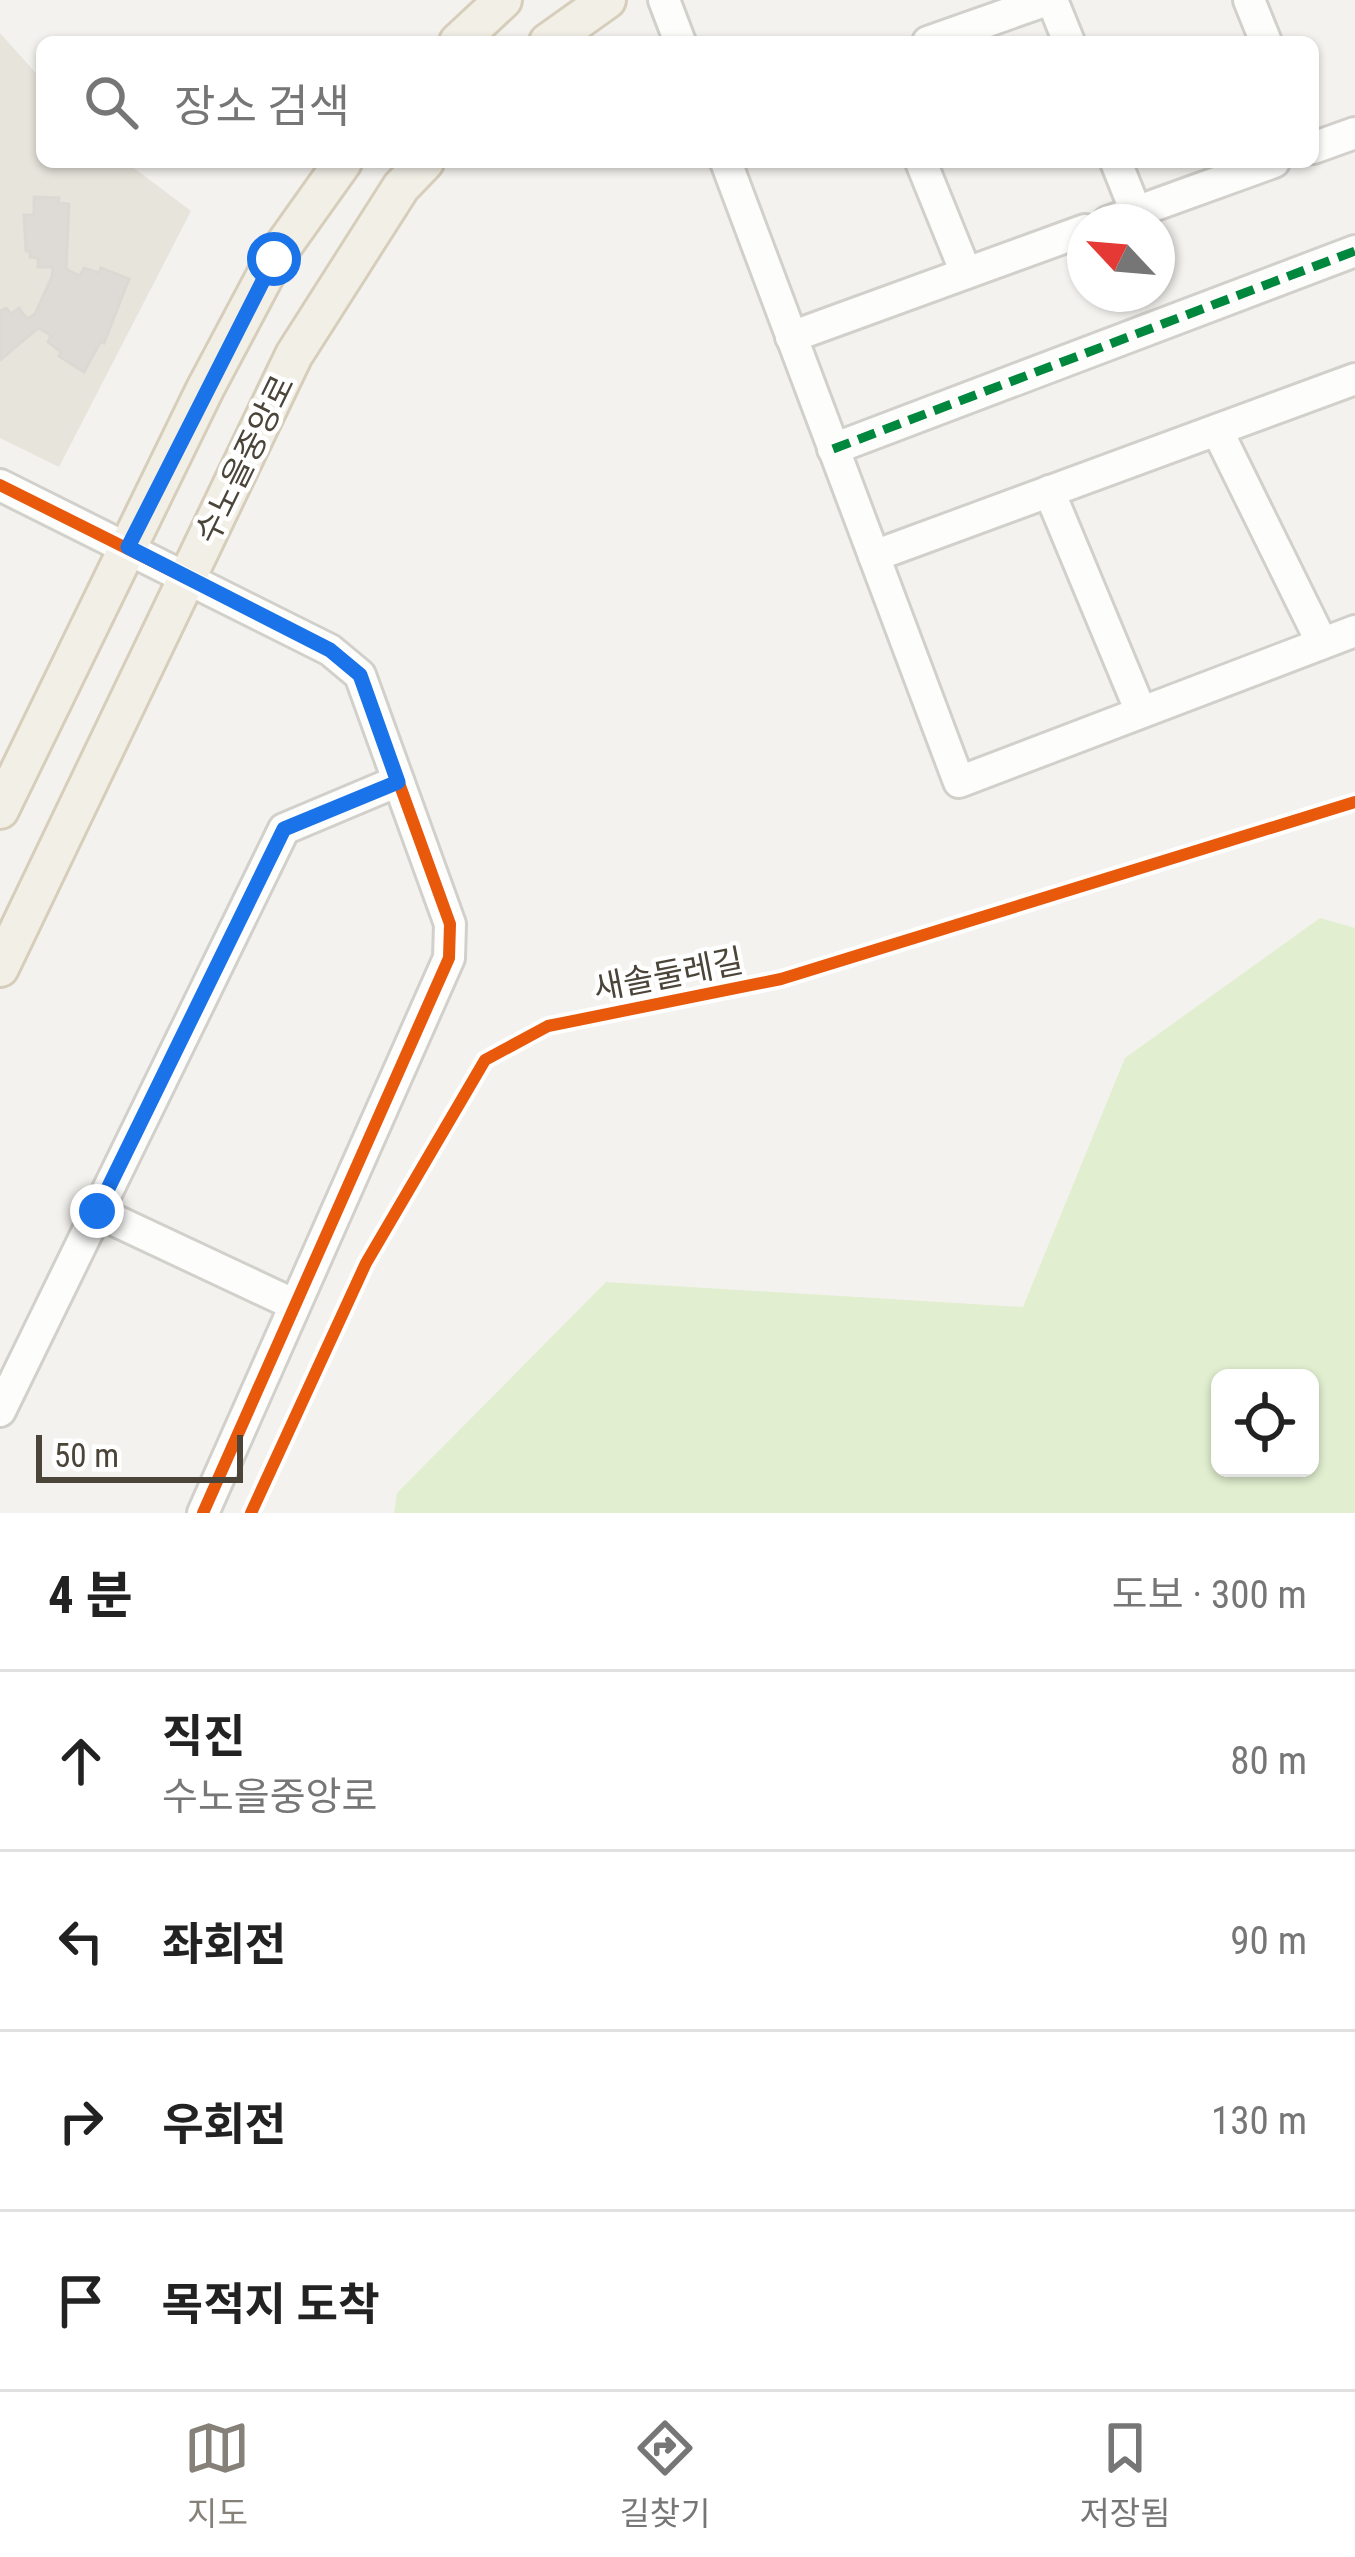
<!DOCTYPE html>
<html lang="ko">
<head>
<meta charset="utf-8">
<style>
	:root { --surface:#fff; --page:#f2f2f2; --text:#222; --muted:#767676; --line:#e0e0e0; --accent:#868178 }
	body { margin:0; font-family:"Roboto Condensed","Noto Sans KR",sans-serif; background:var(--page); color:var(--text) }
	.controls { position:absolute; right:36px; bottom:36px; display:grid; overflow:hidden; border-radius:18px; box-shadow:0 3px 9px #0004 }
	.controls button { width:108px; height:108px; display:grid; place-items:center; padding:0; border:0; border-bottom:3px solid var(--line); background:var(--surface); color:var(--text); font:60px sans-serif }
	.compass { position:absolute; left:1067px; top:204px; width:108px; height:108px; border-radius:50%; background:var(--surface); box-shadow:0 3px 9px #0004; rotate:296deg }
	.scale { position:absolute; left:36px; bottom:30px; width:207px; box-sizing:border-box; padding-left:12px; border:6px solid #4b4439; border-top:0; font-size:33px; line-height:42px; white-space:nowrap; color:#4b4439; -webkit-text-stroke:9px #fff; paint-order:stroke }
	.stop { position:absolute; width:36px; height:36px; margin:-27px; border:9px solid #1a73e8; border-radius:50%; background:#fff }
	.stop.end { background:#1a73e8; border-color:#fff; box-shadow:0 3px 12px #0008 }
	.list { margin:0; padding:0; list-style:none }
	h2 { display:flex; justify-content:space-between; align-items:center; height:156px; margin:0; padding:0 48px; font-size:51px }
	h2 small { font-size:39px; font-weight:400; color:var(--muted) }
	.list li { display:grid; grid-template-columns:78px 1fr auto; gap:36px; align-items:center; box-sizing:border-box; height:180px; padding:0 48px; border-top:3px solid var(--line) }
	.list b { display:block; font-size:45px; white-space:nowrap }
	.list p { margin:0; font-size:39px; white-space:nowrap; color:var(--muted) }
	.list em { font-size:39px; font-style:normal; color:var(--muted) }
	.icon { flex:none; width:66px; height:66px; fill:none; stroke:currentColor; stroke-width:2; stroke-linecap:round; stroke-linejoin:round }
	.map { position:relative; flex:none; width:1355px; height:1513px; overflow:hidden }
	.search { position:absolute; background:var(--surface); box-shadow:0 3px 9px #0004; left:36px; right:36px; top:36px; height:132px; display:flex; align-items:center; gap:30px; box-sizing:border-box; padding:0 42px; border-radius:18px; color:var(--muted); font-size:45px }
	.sheet { height:876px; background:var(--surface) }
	nav { display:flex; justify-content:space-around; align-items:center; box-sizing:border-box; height:168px; border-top:3px solid var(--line); background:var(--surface); font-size:33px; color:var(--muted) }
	nav a { display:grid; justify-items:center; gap:6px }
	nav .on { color:var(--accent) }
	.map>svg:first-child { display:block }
	.residential { fill:#e7e4dc }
	.green { fill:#e1eecf; fill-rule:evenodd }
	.building { fill:#dedbd6; stroke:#dcd9d4; stroke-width:3 }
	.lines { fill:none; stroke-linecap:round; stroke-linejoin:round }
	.minor-casing { stroke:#d2d0cb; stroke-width:36 }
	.major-casing { stroke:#d6cebb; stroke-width:42 }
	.minor { stroke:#fdfdfc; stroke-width:30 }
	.major { stroke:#f2efe6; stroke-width:36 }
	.quiet { stroke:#00873e; stroke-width:9; stroke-dasharray:18 9; stroke-linecap:butt }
	.cycleway-casing { stroke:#fff; stroke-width:20 }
	.cycleway { stroke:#e8590c; stroke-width:12 }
	.route { stroke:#1a73e8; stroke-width:15 }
	.labels { text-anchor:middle; stroke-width:9; stroke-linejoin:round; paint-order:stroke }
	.street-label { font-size:33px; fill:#4b4439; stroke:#fff }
</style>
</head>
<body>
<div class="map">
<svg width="1355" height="1513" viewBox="0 0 1355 1513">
	<rect width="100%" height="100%" fill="#f4f2ee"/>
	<!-- residential -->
	<polygon class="residential" points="0,33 42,80 42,162 126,162 191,211 59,467 0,438"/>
	<!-- green -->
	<path class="green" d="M1320,918l35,10v585h-961l3,-20 209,-211 417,25 102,-249zM1220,1378h90v90h-90z"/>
	<!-- building -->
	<polygon class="building" points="34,197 59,198 58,203 69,204 66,269 80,276 84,268 99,273 101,268 129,279 104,343 101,341 84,372 59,356 61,352 48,342 51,335 38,328 0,360 0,311 6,308 11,314 19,308 27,319 35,314 52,277 53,267 38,267 38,258 30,257 30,251 26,251 24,215 34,215"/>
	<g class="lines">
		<defs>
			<g id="minor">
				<polyline points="664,0 680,42"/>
				<polyline points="1052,0 1069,42"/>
				<polyline points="1249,0 1266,42"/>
				<polyline points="928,42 1047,0"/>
				<polyline points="1313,148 1355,133"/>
				<polyline points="726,162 959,782 1355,631"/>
				<polyline points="921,162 966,273"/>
				<polyline points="1116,162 1136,212"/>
				<polyline points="1108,222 1274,162"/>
				<polyline points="791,337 1085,230"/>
				<polyline points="1217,430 1322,643"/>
				<polyline points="833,449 1355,251"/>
				<polyline points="0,485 330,650 360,675 450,924 449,958 203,1513"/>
				<polyline points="1049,491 1141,712"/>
				<polyline points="874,556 1355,379"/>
				<polyline points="97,1212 293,1304"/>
				<polyline points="0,1411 284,829 398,781"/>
			</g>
			<g id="major">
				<polyline points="458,42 503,0"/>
				<polyline points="548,42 607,0"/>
				<polyline points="0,810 205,389 274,259 343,162"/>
				<polyline points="0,968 294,355 401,187 425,162"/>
			</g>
		</defs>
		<!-- minor casing -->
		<use href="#minor" class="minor-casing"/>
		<!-- major casing -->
		<use href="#major" class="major-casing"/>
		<!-- minor -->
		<use href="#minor" class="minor"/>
		<!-- major -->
		<use href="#major" class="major"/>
		<!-- quiet -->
		<polyline class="quiet" points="833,449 1355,251"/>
		<defs>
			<g id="cycleway">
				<polyline points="0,485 330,650 360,675 450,924 449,958 203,1513"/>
				<polyline points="251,1513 366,1263 485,1060 548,1026 781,979 1355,802"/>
			</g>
		</defs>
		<!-- cycleway casing -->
		<use href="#cycleway" class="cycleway-casing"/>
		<!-- cycleway -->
		<use href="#cycleway" class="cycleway"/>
	</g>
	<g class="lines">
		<!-- route -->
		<polyline class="route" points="97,1211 284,829 398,782 360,675 330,650 128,547 274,259"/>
	</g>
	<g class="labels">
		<!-- street labels -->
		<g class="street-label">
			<text transform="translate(244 459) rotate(-64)" y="12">수노을중앙로</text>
			<text transform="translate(668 974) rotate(-11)" y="12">새솔둘레길</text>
		</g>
	</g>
</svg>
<div class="controls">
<button><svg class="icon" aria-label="locate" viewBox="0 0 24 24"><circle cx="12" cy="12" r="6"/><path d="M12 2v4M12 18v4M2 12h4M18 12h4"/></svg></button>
</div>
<svg class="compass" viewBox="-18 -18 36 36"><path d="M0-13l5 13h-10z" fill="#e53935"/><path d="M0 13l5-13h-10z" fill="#767676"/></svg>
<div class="scale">50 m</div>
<div class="stop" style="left:274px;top:259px"></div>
<div class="stop end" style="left:97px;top:1211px"></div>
<div class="search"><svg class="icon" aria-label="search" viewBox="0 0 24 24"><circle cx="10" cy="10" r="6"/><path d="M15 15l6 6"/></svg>장소 검색</div>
</div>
<section class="sheet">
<h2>4 분<small>도보 · 300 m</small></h2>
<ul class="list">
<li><svg class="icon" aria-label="ahead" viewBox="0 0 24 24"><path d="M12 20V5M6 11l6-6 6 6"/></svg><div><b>직진</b><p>수노을중앙로</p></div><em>80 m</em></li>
<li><svg class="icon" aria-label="left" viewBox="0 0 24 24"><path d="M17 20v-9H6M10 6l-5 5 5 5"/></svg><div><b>좌회전</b></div><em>90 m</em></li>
<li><svg class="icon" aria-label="right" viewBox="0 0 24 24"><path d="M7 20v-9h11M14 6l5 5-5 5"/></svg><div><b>우회전</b></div><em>130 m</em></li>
<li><svg class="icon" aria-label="arrive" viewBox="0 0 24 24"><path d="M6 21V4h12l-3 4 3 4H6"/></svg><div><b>목적지 도착</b></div></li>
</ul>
</section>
<nav>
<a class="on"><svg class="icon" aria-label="map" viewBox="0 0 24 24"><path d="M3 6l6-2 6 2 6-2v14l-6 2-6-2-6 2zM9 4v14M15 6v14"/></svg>지도</a>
<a><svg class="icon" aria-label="directions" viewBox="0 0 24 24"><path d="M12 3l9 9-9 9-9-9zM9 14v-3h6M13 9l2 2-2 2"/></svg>길찾기</a>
<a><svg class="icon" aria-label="saved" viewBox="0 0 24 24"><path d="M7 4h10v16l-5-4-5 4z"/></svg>저장됨</a>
</nav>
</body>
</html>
